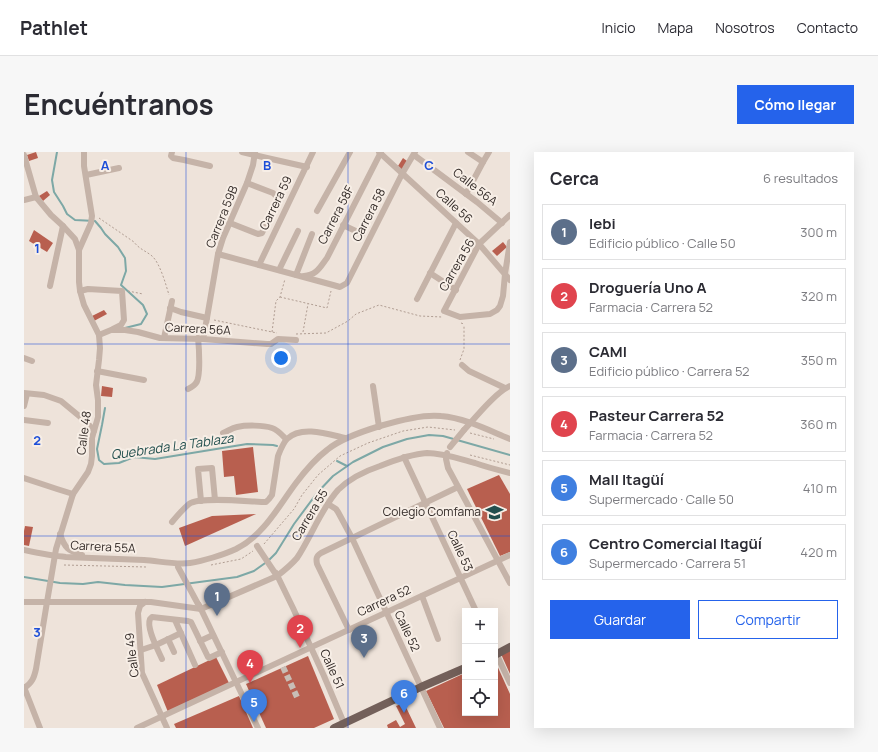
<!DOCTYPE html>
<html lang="es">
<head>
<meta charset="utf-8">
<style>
	:root { --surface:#fff; --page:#f7f7f7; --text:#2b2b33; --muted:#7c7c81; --line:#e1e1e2; --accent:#2563eb }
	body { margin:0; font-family:Manrope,sans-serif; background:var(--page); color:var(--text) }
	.controls { position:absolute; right:12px; bottom:12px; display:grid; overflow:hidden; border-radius:0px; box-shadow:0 4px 16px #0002 }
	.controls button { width:36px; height:36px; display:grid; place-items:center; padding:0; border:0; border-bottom:1px solid var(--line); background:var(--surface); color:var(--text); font:20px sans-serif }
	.you { position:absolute; left:257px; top:206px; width:14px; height:14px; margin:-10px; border:3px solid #fff; border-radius:50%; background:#1a73e8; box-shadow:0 0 0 6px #1a73e833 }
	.badge { display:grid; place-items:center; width:26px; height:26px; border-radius:50%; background:var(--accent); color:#fff; font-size:13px; font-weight:700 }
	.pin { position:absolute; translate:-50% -33px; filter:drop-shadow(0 1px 2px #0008) }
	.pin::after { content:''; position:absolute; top:21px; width:14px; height:12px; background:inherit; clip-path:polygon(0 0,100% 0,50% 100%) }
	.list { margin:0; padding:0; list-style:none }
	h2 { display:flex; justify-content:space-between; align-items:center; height:52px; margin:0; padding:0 16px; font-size:17px }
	h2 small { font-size:13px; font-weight:400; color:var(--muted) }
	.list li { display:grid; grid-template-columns:26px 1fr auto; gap:12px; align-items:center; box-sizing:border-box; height:56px; margin:0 8px 8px; padding:0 8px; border:1px solid var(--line); border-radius:0px }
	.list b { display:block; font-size:15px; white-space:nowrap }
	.list p { margin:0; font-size:13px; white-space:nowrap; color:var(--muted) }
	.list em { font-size:13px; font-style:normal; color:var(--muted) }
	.actions { display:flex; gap:8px; padding:12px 16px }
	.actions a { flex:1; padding:9px 0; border:1px solid var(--accent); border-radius:0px; text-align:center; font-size:14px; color:var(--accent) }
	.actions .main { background:var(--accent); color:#fff }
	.icon { flex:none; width:22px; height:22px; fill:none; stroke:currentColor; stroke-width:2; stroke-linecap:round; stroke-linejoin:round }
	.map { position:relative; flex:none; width:486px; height:576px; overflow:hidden; border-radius:0px }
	header { display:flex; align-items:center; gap:24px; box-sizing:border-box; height:56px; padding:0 20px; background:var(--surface); border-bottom:1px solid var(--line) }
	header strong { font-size:19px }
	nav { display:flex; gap:22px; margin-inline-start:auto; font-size:14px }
	.intro { display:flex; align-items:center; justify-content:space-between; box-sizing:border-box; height:96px; padding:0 24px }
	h1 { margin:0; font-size:28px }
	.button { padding:10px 18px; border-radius:0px; background:var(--accent); color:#fff; font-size:14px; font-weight:700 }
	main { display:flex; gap:24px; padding:0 24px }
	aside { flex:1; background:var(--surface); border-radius:0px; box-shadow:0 4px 16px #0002 }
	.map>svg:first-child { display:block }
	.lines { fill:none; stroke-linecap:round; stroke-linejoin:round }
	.stream { stroke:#7da8a6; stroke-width:2 }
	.building { fill:#b85f4f }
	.minor-tunnel { stroke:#c8beb6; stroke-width:6; stroke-dasharray:6 3; stroke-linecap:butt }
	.path { stroke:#b09d92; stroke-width:1; stroke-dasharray:2 2; stroke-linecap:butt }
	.minor { stroke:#c5b3a8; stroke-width:6 }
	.major { stroke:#73605a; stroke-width:8 }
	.minor-bridge { stroke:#c5b3a8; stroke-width:6 }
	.grid { fill:none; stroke:#1d4ed8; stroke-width:1; stroke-opacity:0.55 }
	.labels { text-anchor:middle; stroke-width:4; stroke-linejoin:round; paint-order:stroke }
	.street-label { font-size:12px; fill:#322a27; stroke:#f7eee6 }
	.poi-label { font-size:12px; fill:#322a27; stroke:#f7eee6; text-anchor:end }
	.water-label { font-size:13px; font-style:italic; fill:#224f4e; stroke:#f7eee6 }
	.grid-label { font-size:13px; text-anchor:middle; font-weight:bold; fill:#1d4ed8; stroke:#f7eee6; stroke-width:4; stroke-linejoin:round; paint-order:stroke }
</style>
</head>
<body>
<header>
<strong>Pathlet</strong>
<nav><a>Inicio</a><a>Mapa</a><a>Nosotros</a><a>Contacto</a></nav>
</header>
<div class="intro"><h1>Encuéntranos</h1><a class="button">Cómo llegar</a></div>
<main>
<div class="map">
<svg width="486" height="576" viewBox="0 0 486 576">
	<rect width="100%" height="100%" fill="#eee3da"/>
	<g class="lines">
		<!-- stream -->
		<g class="stream">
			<polyline points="33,0 28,28 30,40 39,54 43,62 51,68 71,69 77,76 81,82 94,95 101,106 102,119 97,133 119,153 123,162 117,172 101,176"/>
			<polyline points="81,256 78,273 73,297 75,308 80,312 95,311 110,305 131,307 223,292 249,293 253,294"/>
			<polyline points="313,309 323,314"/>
			<polyline points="0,425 36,431 59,432 74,430 101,433 138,435 213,425 230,419 244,409 252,401 270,372 293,341 309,324 329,310 359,295 383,287 405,283 419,284 486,303"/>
		</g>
	</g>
	<!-- building -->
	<g class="building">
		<polygon points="12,0 14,6 5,9 3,3"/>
		<polygon points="379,6 383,9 378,18 374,14"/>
		<polygon points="23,39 26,43 19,49 15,44"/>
		<polygon points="10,78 29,91 23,100 5,89"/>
		<polygon points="479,90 483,95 473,104 468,99"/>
		<polygon points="80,158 83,162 70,169 68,164"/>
		<polygon points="78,234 89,236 88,245 77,244"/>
		<polygon points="229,295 234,340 212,343 210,324 200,325 198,299"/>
		<polygon points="475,323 486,342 486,400 476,404 443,337"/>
		<polygon points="232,362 161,394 155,376 188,364"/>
		<polygon points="1,374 9,375 5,394 0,393 0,379"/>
		<polygon points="486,498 486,522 477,502"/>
		<polygon points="284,504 310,567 290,576 242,576 222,532"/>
		<polygon points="192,505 205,531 144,560 133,533"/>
		<polygon points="471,509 486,542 486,576 420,576 402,539 441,521 441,561 471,561"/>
		<polygon points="215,544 229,576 152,576 150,572"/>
		<polygon points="380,551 392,576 364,576 363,573 372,568 376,575 381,572 372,554"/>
	</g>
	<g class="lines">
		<!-- minor-tunnel -->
		<polyline class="minor-tunnel" points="259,515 273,545"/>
		<!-- path -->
		<g class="path">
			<path d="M75,66l35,24c5,7 12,9 18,14 8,7 14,29 17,39"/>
			<polyline points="104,139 119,142"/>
			<polyline points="256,145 303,156 307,139"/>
			<polyline points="190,168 253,181"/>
			<polyline points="437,171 440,172"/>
			<polyline points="248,180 252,149 256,145 261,127"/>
			<polyline points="279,180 284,152"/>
			<polyline points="272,182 302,181 324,169 332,162 355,153 396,164 418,165"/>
			<polyline points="436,208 440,197 440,173"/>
			<polyline points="446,281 470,287"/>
			<polyline points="446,303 486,313"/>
			<polyline points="240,392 270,357 278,343 294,323 316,304 344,291 379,279 404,275 431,278"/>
			<polyline points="40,413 122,415"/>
			<polyline points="187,413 217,407 229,399"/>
		</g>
		<!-- minor -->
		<g class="minor">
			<polyline points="148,0 147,4 149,6 160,8 186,14"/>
			<polyline points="218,0 243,6 283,15"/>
			<polyline points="355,0 455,92 486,128"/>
			<polyline points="444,0 459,10"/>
			<polyline points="0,3 12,45 27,63 39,74 51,87 55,98"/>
			<polyline points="390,3 453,50 478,71"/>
			<polyline points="62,23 95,16"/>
			<polyline points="442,42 459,10 465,0"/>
			<polyline points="0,48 12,45"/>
			<polyline points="293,59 326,0"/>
			<polyline points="486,63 455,92 420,159 436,165 466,162 473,158 476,154 479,144 481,122 486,90"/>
			<polyline points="206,71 234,82 238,81 253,49 253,45 249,41 223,31"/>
			<polyline points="319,73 338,82"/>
			<polyline points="194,102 309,133 316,135 323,131 378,22 391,0"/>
			<polyline points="235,113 289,0"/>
			<polyline points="255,118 274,79"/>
			<polyline points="406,121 432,138"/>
			<polyline points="272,123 288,82"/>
			<path d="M280,124c13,-1 16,-9 23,-18l54,-106"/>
			<polyline points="26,134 39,74"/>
			<polyline points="56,139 64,137 98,139 100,168 97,173 89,177"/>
			<polyline points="393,147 432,71"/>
			<polyline points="146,156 157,160 183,166"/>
			<polyline points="75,183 87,178 101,178 114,180 136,186 179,187 243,192 247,192 254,187 272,188"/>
			<polyline points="140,186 148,149"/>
			<polyline points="179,187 183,166 194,102 199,86 223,31 229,13 231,0"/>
			<polyline points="0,206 8,209"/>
			<polyline points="438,213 445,219 481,236"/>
			<polyline points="73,219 120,228"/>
			<polyline points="349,234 355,275"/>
			<path d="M164,237c2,-1 6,-3 8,-6 5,-6 3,-36 2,-45"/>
			<polyline points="0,241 20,243 37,249 60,268 66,274 70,279"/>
			<polyline points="0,254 3,242"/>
			<polyline points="0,268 24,271"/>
			<path d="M440,278c12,-13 31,-37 46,-44"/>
			<path d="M199,281c5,-2 9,-5 14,-6 9,-2 26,-2 35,1 6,2 10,7 14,11"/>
			<polyline points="423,301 422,307 424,316 486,431"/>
			<polyline points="380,305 452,459"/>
			<polyline points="0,326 33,337 49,342"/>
			<polyline points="177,349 174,317 188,316 191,348"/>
			<polyline points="304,352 312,357 314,360 328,386 416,576"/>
			<path d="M148,370c5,-6 11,-13 17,-18 11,-8 61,-2 77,-2l3,-3 3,-4 6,-39c2,-5 5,-13 9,-17 14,-14 41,-5 58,-1"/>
			<path d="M36,382c5,15 8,16 22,21"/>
			<path d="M0,398c14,3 28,6 42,7 26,1 52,2 78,3 15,1 31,5 46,3 13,-2 33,-8 46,-14 28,-14 42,-42 60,-66 9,-12 19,-24 31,-33 20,-17 88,-37 114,-34 24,2 47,14 69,23"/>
			<polyline points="252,421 269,456 300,524 322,576"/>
			<polyline points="398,444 414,487"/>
			<polyline points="0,450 127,450 177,457"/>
			<polyline points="121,450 116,454 114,461 118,521 143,576"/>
			<polyline points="175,453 234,576"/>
			<path d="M177,457l76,-33c8,-6 14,-11 20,-18 14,-21 24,-49 41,-68 12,-12 27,-19 42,-24 15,-6 31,-12 47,-13 17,0 32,6 48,10 11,4 23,7 35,10"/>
			<polyline points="151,468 171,513"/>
			<path d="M325,478l-32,-66c-1,-5 -1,-8 4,-11l137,-66"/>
			<polyline points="144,487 150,500"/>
			<polyline points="176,489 189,483"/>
			<polyline points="117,498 132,493 157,481"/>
			<polyline points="471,499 486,531"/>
			<path d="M138,507c-4,-9 -16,-31 -12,-40l2,-2 36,4 3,1 17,35 1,1 13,-6"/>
			<polyline points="0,535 16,576"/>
			<path d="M0,536c8,-5 10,-10 12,-19l11,-67 9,-53 17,-55 15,-22 3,-8 1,-8v-18l6,-21v-17l-2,-15 3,-25 1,-12 -1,-13 -15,-30 -4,-14 -1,-9v-32l12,-27 1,-7 -8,-50v-14"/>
			<polyline points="113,576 486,403"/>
		</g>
		<!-- major -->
		<g class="major">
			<polyline points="471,503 486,495"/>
			<polyline points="310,576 397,535 441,516"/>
		</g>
		<!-- minor-bridge -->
		<g class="minor-bridge">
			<polyline points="426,295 440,278"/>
			<polyline points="233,394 251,421"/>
			<polyline points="154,415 174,452"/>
		</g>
	</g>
	<!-- grid -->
	<path class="grid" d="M162,0v576M324,0v576M0,192h486M0,384h486"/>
	<!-- icons -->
	<defs>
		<symbol id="school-bare" viewBox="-9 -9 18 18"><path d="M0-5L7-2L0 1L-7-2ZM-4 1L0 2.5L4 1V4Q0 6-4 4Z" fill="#224f4e" stroke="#f7eee6" stroke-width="2.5" paint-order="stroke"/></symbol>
	</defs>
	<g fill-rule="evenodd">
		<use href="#school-bare" x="458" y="348" width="25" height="25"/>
	</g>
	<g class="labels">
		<!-- street labels -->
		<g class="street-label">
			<text transform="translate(451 35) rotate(38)" y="4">Calle 56A</text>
			<text transform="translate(252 51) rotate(-64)" y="4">Carrera 59</text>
			<text transform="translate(430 54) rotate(42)" y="4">Calle 56</text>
			<text transform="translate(312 63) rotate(-63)" y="4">Carrera 58F</text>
			<text transform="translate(345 63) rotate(-63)" y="4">Carrera 58</text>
			<text transform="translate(198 65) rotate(-68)" y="4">Carrera 59B</text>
			<text transform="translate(433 113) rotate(-60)" y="4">Carrera 56</text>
			<text transform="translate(174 177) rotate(3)" y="4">Carrera 56A</text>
			<text transform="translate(60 281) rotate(-82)" y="4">Calle 48</text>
			<text transform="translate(286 363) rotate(-59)" y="4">Carrera 55</text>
			<text transform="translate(79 395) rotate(3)" y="4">Carrera 55A</text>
			<text transform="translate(436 399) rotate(65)" y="4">Calle 53</text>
			<text transform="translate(360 449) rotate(-25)" y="4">Carrera 52</text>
			<text transform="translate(383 479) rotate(65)" y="4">Calle 52</text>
			<text transform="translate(108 503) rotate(-97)" y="4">Calle 49</text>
			<text transform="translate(308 517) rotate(66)" y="4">Calle 51</text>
		</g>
		<!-- poi labels -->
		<g class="poi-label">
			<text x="457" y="364">Colegio Comfama</text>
		</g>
		<!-- water labels -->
		<g class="water-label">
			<text transform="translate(148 294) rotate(-8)" y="5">Quebrada La Tablaza</text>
		</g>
	</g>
	<g class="grid-label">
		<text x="81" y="18">A</text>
		<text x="243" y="18">B</text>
		<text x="405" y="18">C</text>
		<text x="13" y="101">1</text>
		<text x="13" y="293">2</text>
		<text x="13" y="485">3</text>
	</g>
</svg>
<div class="controls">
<button>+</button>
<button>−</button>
<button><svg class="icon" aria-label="locate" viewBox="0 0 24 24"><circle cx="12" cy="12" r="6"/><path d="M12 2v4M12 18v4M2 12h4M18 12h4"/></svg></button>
</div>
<div class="you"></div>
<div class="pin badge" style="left:193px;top:464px;background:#5c6f8a">1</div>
<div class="pin badge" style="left:276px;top:496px;background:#e0444e">2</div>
<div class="pin badge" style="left:340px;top:506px;background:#5c6f8a">3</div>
<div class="pin badge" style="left:226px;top:531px;background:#e0444e">4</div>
<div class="pin badge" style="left:230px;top:570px;background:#3f7fe0">5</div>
<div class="pin badge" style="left:380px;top:561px;background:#3f7fe0">6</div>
</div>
<aside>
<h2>Cerca<small>6 resultados</small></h2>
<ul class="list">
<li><span class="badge" style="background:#5c6f8a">1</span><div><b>Iebi</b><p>Edificio público · Calle 50</p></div><em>300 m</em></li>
<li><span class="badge" style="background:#e0444e">2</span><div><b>Droguería Uno A</b><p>Farmacia · Carrera 52</p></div><em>320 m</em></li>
<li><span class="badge" style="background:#5c6f8a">3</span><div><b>CAMI</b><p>Edificio público · Carrera 52</p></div><em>350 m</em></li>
<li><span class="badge" style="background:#e0444e">4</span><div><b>Pasteur Carrera 52</b><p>Farmacia · Carrera 52</p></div><em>360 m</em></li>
<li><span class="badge" style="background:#3f7fe0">5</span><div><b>Mall Itagüí</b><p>Supermercado · Calle 50</p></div><em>410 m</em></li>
<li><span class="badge" style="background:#3f7fe0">6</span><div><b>Centro Comercial Itagüí</b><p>Supermercado · Carrera 51</p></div><em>420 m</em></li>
</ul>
<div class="actions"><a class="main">Guardar</a><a>Compartir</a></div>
</aside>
</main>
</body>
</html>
